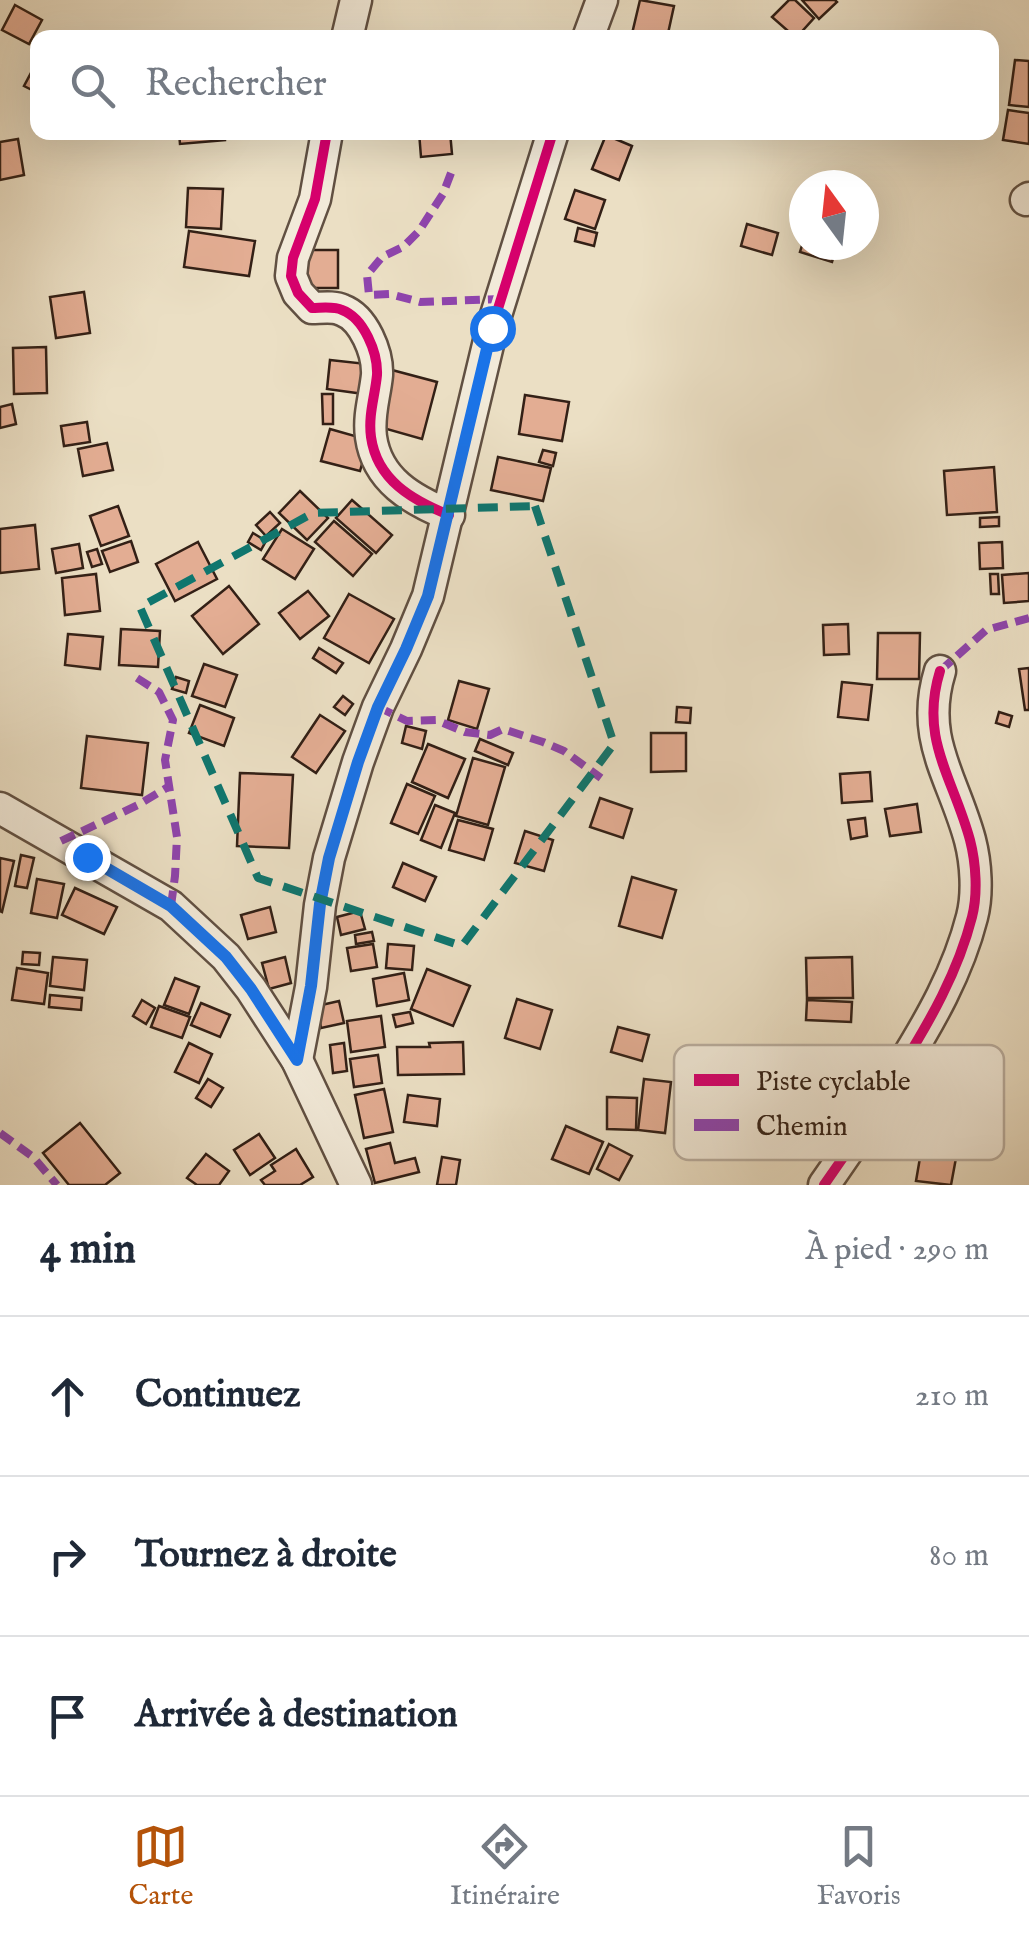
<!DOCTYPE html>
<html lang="fr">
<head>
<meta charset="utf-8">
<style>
	:root { --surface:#fff; --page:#f6f6f7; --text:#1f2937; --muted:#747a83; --line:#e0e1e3; --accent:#b45309 }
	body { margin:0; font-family:"IM FELL English",serif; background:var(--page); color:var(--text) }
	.compass { position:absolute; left:789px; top:170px; width:90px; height:90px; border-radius:50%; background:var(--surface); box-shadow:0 10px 40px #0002; rotate:345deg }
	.stop { position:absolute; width:30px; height:30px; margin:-22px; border:8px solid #1a73e8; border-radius:50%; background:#fff }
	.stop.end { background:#1a73e8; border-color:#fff; box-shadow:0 2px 10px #0008 }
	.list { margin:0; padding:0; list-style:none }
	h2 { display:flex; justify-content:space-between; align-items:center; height:130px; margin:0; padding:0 40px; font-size:42px }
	h2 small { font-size:32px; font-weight:400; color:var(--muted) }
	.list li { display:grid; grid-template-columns:65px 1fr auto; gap:30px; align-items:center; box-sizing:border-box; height:160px; padding:0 40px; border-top:2px solid var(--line) }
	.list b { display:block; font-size:38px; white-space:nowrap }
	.list em { font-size:32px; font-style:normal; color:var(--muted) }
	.icon { flex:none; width:55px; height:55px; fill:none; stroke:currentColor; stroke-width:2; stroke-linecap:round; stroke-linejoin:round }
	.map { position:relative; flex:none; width:1029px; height:1185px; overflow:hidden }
	.search { position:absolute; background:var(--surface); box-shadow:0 10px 40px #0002; left:30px; right:30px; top:30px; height:110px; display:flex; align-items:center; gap:25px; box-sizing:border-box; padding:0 35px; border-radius:20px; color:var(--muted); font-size:38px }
	.sheet { height:610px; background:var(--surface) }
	nav { display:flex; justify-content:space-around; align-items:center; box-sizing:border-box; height:140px; border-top:2px solid var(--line); background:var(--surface); font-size:28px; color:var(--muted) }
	nav a { display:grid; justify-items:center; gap:5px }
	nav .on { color:var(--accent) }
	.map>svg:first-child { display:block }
	.building { fill:#e3ad93; stroke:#332016; stroke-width:2.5 }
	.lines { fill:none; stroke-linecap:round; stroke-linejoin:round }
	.minor-casing { stroke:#615042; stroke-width:35 }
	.minor { stroke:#f2ead9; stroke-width:30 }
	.quiet { stroke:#8e44ad; stroke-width:8; stroke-dasharray:15 8; stroke-linecap:butt }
	.cycleway-casing { stroke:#f2ead9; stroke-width:16 }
	.cycleway { stroke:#d6006c; stroke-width:10 }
	.route { stroke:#1a73e8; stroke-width:12 }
	.marked { fill:none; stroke:#0f766e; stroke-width:8; stroke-dasharray:20 12; stroke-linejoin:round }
	.key { fill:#f2ead9; stroke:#b9ad9e; stroke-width:2.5 }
	.key-label { font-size:28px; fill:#332016 }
</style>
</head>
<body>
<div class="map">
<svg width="1029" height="1185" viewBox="0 0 1029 1185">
	<rect width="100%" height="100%" fill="#ebdfc4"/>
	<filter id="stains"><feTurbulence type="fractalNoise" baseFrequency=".002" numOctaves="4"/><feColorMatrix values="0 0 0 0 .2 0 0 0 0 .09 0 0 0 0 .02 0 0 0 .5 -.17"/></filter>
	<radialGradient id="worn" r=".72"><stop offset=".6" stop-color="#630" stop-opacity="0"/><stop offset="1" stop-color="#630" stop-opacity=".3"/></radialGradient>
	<!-- building -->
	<g class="building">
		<polygon points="640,0 674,6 667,38 631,38"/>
		<polygon points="789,0 795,0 814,18 796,38 772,17"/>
		<polygon points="802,0 835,0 837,2 819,19"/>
		<polygon points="15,5 42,20 29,44 2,30"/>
		<polygon points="1015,60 1029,61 1029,107 1009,105"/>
		<polygon points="32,71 38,74 38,93 24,86"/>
		<polygon points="1008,110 1029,113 1029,144 1003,140"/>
		<polygon points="179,132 225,132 225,140 180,144"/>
		<polygon points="419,132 450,132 452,154 421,157"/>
		<polygon points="606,135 632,146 619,180 592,169"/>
		<polygon points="18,139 24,175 0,180 0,142"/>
		<polygon points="188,188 223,189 221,229 186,227"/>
		<polygon points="575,190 605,200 595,229 565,219"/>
		<polygon points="747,224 778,233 772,255 741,246"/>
		<polygon points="578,228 597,233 594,246 575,241"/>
		<polygon points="189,231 255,241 249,276 184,267"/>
		<polygon points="804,239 804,245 837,245 832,262 800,252"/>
		<polygon points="305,250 338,250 338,288 304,288"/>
		<polygon points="84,292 90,333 56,338 50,297"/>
		<polygon points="46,347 47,393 14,394 13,348"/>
		<polygon points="330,360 367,364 364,394 327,389"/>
		<polygon points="392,370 437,382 422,439 376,426"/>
		<polygon points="322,394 333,394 333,424 323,424"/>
		<polygon points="525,395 569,402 562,441 519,434"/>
		<polygon points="12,404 16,424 0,428 0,407"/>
		<polygon points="87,422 90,442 64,446 61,426"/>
		<polygon points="330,429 369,440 360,471 321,461"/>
		<polygon points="107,443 113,470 83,476 78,449"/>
		<polygon points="543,450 556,453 553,466 539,462"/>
		<polygon points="498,457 551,468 543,501 491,490"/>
		<polygon points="994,467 997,512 947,515 944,471"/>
		<polygon points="300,491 328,518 307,540 279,513"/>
		<polygon points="352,500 392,535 376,553 336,518"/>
		<polygon points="118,506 129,536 101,546 90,516"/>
		<polygon points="270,512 280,523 266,536 256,525"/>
		<polygon points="999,517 999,526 980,527 980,518"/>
		<polygon points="334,521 372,554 353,576 315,542"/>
		<polygon points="35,525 39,569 0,573 0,529"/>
		<polygon points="282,529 314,549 295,579 263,559"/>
		<polygon points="253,533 266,541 261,550 248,542"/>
		<polygon points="131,541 138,562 110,572 102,551"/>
		<polygon points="198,542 217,579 175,601 156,564"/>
		<polygon points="1002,542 1003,568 980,569 979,543"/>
		<polygon points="79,544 83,568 56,573 52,549"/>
		<polygon points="97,549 102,564 92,567 87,552"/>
		<polygon points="1029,573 1029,601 1004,603 1002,575"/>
		<polygon points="96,574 100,611 65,615 62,578"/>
		<polygon points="990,574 998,574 999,594 991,594"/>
		<polygon points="229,586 259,624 223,654 192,616"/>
		<polygon points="308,591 329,616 300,639 279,613"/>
		<polygon points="349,594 394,619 369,663 324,638"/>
		<polygon points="848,624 849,654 824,655 823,625"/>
		<polygon points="121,629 160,631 158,667 119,665"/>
		<polygon points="878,633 920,633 919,679 877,679"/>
		<polygon points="68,634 103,637 100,669 65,665"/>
		<polygon points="319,648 343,663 336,673 313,658"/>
		<polygon points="204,664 237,675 225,707 192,696"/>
		<polygon points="1029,668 1029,710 1025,710 1019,669"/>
		<polygon points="176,677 189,681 186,693 172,689"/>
		<polygon points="459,681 489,689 477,729 448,720"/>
		<polygon points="842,682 872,685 868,720 838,717"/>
		<polygon points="343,696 353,704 345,715 334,707"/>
		<polygon points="200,705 234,718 224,746 189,733"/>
		<polygon points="677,707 691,708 690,723 676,722"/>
		<polygon points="999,712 1012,716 1009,727 996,723"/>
		<polygon points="320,715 345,731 316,773 292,757"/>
		<polygon points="406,726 426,731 422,749 402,743"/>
		<polygon points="651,733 686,733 686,771 651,772"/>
		<polygon points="87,736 148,743 142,795 81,788"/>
		<polygon points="480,739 513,753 508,765 475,751"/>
		<polygon points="428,744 465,759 448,798 412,782"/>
		<polygon points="473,758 505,767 488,825 456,816"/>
		<polygon points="870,772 872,801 842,803 840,774"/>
		<polygon points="240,773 293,775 289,848 237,846"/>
		<polygon points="407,784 435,796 418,834 391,823"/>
		<polygon points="600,798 632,809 623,838 590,827"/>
		<polygon points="917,804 921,832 890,836 885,809"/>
		<polygon points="435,805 455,813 441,848 421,840"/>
		<polygon points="865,818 867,836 851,839 848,820"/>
		<polygon points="458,820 493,829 484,860 449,850"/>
		<polygon points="525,831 553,840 544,871 515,863"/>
		<polygon points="21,855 34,858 27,888 15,886"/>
		<polygon points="0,858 14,861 2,912 0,911"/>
		<polygon points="403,863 436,877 425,901 393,887"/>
		<polygon points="632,877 676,890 662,938 619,926"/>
		<polygon points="37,879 64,884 57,918 31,913"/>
		<polygon points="75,888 117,907 104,934 62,915"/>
		<polygon points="270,907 276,932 248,939 241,915"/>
		<polygon points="360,911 365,929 341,935 337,917"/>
		<polygon points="372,932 374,941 356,944 355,935"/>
		<polygon points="373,944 377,967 351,971 347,948"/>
		<polygon points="388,944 414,946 412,970 386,968"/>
		<polygon points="23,952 40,953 39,965 22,964"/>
		<polygon points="53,957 87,960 84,990 50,986"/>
		<polygon points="285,957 291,983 269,989 262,963"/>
		<polygon points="852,957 853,998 807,998 806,958"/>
		<polygon points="17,968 48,973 44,1004 12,1000"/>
		<polygon points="427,969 470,986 453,1026 411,1009"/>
		<polygon points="404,973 409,1000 377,1006 373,979"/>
		<polygon points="175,978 199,987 189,1014 164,1005"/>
		<polygon points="50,995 82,998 81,1010 49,1007"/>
		<polygon points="517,999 552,1010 540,1049 505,1038"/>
		<polygon points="142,1000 155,1008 146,1024 133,1016"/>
		<polygon points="807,1000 852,1002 851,1022 806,1020"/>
		<polygon points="339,1001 344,1023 321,1028 317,1006"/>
		<polygon points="201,1003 230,1015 220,1037 191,1025"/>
		<polygon points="159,1006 190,1017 182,1038 151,1027"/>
		<polygon points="410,1012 413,1023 396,1027 393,1015"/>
		<polygon points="381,1016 385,1047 351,1052 347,1021"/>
		<polygon points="618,1027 649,1035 642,1061 611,1052"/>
		<polygon points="463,1042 464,1074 398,1075 397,1047 430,1047 429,1043"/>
		<polygon points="189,1043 212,1054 199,1083 175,1072"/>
		<polygon points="344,1043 347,1071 333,1073 330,1045"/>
		<polygon points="378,1055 382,1083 354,1087 350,1059"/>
		<polygon points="208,1079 223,1088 211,1107 196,1098"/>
		<polygon points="644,1079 671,1082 665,1133 638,1130"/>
		<polygon points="384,1089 393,1132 364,1138 355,1095"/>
		<polygon points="408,1095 440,1099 437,1126 404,1122"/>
		<polygon points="607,1097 637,1098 636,1130 607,1129"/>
		<polygon points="80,1123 120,1173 105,1185 69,1185 43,1153"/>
		<polygon points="566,1126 603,1142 589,1174 552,1159"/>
		<polygon points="259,1134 275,1158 250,1175 234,1150"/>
		<polygon points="390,1143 395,1163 415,1158 419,1172 375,1183 366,1149"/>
		<polygon points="609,1144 632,1156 619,1180 597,1169"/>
		<polygon points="296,1149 313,1177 300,1185 265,1185 261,1180 275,1171 271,1165"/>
		<polygon points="921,1152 956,1158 951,1185 916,1181"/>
		<polygon points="206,1154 229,1171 219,1185 197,1185 187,1178"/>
		<polygon points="442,1157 460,1160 456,1185 437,1185"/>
	</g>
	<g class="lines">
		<defs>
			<g id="minor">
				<polyline points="347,38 356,0"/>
				<polyline points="588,38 602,0"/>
				<path d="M327,132l-12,67 -22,59 -2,18 7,17 14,15c9,0 22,-2 30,2 22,8 36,43 35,65 -2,21 -9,40 -6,62 6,43 41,63 78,78"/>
				<polyline points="1026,200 1029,198"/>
				<polyline points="0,808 171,906 226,957 251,989 297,1060 356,1185"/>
				<polyline points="297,1060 311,987 320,905 329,858 358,762 378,707 406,649 428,596 492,328 553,132"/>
				<path d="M824,1185c27,-38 52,-76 76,-116 30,-48 58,-97 72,-152 6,-23 4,-54 -2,-77 -17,-63 -51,-101 -30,-169"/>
			</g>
		</defs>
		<!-- minor casing -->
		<use href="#minor" class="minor-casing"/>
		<!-- minor -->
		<use href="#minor" class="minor"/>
		<!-- quiet -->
		<g class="quiet">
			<polyline points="451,173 443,194 419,231 403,247 382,257 367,275 369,295 390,294 420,302 501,299"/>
			<polyline points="940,671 986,630 1029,618"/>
			<polyline points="137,678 159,692 173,720 165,760 177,837 175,876 171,906"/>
			<polyline points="378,707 407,721 436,720 465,732 490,735 503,729 543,742 564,751 601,778"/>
			<polyline points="61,841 138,805 168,787"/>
			<polyline points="0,1133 33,1157 57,1185"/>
		</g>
		<defs>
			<g id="cycleway">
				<path d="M327,132l-12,67 -22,59 -2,18 7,17 14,15c9,0 22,-2 30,2 22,8 36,43 35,65 -2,21 -9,40 -6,62 6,43 41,63 78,78"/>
				<polyline points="297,1060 311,987 320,905 329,858 358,762 378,707 406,649 428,596 492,328 553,132"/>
				<path d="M824,1185c27,-38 52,-76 76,-116 30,-48 58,-97 72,-152 6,-23 4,-54 -2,-77 -17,-63 -51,-101 -30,-169"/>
			</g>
		</defs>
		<!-- cycleway casing -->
		<use href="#cycleway" class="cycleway-casing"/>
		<!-- cycleway -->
		<use href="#cycleway" class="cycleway"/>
	</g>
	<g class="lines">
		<!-- route -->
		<polyline class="route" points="87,857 171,906 226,957 251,989 297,1060 311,986 320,904 329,858 358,762 378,707 406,649 428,596 492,328"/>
	</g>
	<!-- marked area -->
	<path class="marked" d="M535,506l79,238 -152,202 -204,-68 -118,-271 173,-94z"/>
	<!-- legend -->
	<rect x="674" y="1045" width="330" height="115" rx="15" class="key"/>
	<rect x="694" y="1074" width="45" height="12" fill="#d6006c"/>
	<rect x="694" y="1119" width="45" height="12" fill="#8e44ad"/>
	<g class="key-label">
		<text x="756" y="1090">Piste cyclable</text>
		<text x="756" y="1135">Chemin</text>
	</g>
	<rect width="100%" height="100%" filter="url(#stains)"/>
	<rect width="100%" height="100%" fill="url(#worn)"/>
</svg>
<svg class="compass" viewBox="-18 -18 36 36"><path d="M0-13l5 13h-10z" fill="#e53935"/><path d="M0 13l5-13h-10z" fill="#747a83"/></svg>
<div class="stop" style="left:492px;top:328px"></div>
<div class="stop end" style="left:87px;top:857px"></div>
<div class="search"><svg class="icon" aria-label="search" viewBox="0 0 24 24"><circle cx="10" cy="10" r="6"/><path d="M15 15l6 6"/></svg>Rechercher</div>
</div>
<section class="sheet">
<h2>4 min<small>À pied · 290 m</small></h2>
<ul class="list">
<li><svg class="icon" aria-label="ahead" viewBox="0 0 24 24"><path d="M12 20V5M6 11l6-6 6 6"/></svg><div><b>Continuez</b></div><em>210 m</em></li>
<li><svg class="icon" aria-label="right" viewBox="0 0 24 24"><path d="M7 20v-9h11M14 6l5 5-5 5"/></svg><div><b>Tournez à droite</b></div><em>80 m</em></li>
<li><svg class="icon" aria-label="arrive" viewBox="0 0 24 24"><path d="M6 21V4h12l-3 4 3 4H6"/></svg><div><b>Arrivée à destination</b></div></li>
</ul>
</section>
<nav>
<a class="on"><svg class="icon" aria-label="map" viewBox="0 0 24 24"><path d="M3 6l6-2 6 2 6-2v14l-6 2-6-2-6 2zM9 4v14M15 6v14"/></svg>Carte</a>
<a><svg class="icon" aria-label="directions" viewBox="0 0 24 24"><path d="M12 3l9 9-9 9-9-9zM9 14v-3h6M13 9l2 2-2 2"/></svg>Itinéraire</a>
<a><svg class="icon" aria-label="saved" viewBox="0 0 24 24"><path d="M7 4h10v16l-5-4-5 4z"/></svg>Favoris</a>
</nav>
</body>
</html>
